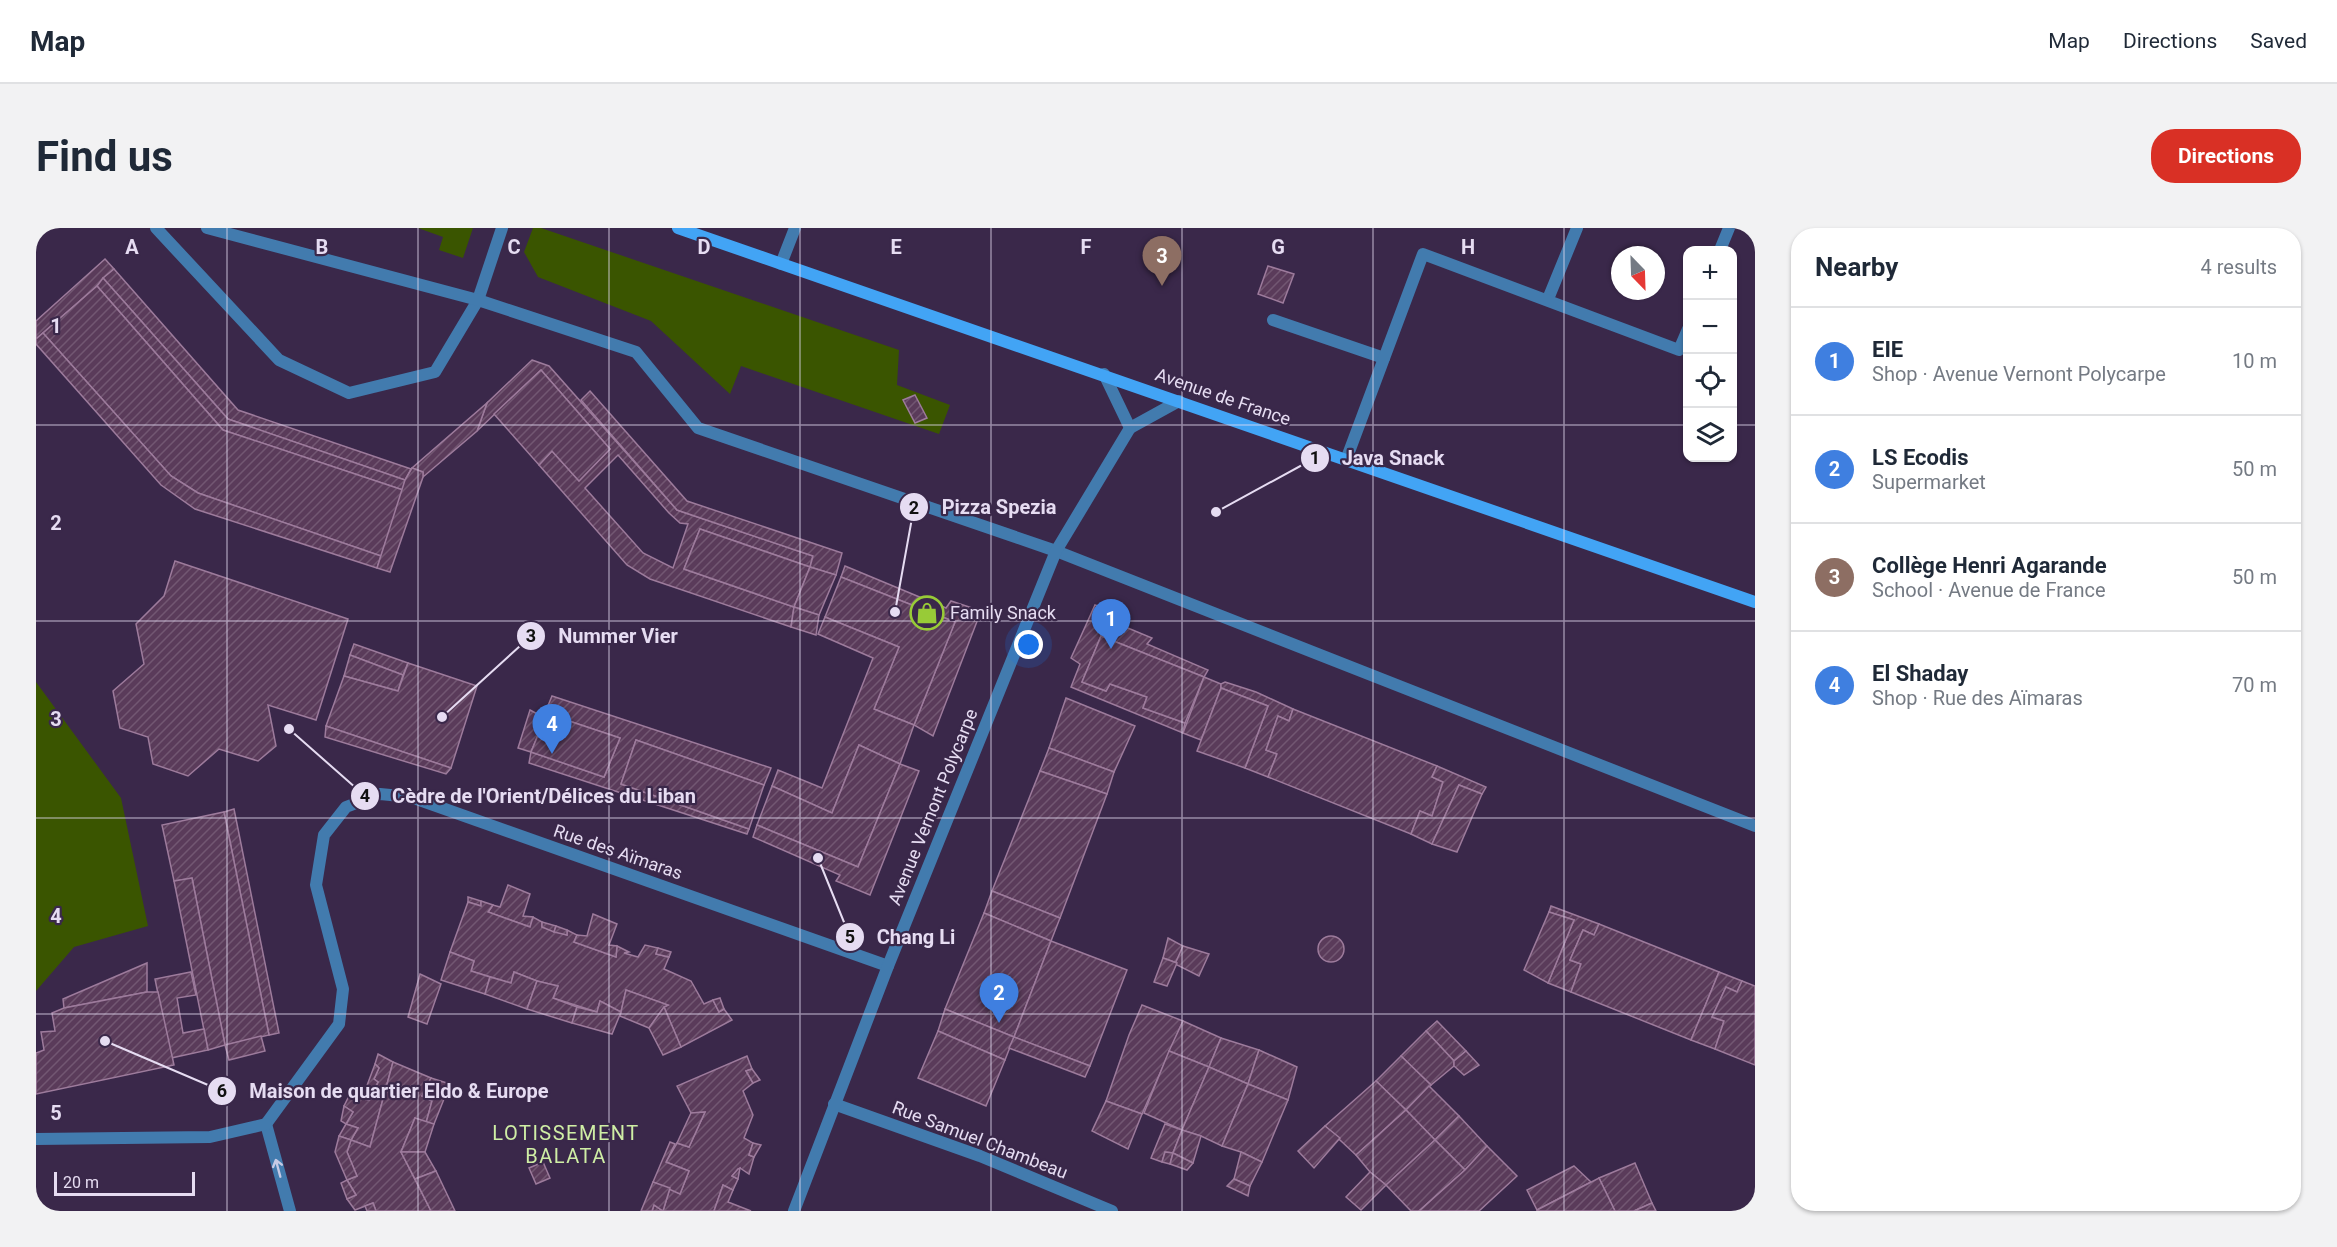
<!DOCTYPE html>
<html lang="en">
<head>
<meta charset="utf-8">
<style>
	:root { --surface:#fff; --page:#f2f2f3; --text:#1f2937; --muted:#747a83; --line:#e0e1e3; --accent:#d93025 }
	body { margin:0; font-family:Roboto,sans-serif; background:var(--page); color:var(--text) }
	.controls { position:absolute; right:18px; top:18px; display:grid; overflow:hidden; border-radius:12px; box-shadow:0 2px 4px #0004 }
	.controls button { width:54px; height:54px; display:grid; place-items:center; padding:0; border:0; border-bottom:2px solid var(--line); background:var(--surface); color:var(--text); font:30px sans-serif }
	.compass { position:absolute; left:1575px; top:18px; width:54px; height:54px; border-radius:50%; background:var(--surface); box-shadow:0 2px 4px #0004; rotate:157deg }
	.scale { position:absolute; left:18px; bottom:15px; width:141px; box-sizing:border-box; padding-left:6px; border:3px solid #e6dcf2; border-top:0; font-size:16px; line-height:21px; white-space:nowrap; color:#e6dcf2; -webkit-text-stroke:4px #3a284a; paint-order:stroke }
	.you { position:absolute; left:993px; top:417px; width:21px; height:21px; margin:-15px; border:4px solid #fff; border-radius:50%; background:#1a73e8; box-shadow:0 0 0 9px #1a73e833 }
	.badge { display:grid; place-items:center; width:39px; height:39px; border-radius:50%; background:var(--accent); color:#fff; font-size:20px; font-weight:700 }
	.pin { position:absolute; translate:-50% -50px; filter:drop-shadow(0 2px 3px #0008) }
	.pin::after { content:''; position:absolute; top:32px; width:21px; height:18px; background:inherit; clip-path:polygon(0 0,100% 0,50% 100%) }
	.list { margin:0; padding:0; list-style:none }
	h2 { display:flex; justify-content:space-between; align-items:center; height:78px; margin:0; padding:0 24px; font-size:26px }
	h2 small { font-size:20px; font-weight:400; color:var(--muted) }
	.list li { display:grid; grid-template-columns:39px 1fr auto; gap:18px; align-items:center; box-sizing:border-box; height:108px; padding:0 24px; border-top:2px solid var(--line) }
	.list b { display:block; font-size:22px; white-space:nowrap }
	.list p { margin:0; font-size:20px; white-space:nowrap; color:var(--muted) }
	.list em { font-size:20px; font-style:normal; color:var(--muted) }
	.icon { flex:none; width:33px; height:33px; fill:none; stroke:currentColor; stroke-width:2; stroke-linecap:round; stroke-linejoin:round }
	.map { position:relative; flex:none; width:1719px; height:983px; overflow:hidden; border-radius:24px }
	header { display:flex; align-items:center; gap:36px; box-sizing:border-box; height:84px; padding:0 30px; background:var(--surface); border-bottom:2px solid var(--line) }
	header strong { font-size:28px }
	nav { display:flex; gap:33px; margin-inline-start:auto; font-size:21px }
	.intro { display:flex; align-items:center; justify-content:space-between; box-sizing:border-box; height:144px; padding:0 36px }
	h1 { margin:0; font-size:42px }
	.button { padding:15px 27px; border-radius:24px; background:var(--accent); color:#fff; font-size:21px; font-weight:700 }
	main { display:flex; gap:36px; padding:0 36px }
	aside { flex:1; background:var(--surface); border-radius:24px; box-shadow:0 2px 4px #0004 }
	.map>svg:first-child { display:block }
	.grass { fill:#3a5500 }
	.building { fill:url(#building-hatch); stroke:#9d7b9c; stroke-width:1.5; fill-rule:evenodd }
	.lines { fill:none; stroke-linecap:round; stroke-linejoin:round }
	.lane { stroke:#427bae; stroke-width:12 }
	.street { stroke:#427bae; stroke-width:12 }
	.secondary { stroke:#42a4f5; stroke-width:12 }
	.oneway { stroke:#c5c9e4 }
	.grid { fill:none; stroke:#e6dcf2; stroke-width:1.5; stroke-opacity:0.55 }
	.labels { text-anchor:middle; stroke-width:4.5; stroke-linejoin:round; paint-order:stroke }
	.street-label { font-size:18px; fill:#e6dcf2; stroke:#3a284a }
	.poi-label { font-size:18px; fill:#e6dcf2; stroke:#3a284a; text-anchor:start }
	.neighbourhood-label { font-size:20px; letter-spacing:1.5px; fill:#cfeea5; stroke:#3a284a }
	.grid-label { font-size:20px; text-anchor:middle; font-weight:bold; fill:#e6dcf2; stroke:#3a284a; stroke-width:4.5; stroke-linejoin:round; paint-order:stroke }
	.leader { fill:none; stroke:#e6dcf2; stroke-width:2 }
	.callout-dot { fill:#e6dcf2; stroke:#3a284a; stroke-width:2 }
	.mark-label { font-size:18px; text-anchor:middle; font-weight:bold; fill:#111 }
	.callout-label { font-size:20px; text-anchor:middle; font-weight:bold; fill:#e6dcf2; stroke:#3a284a; stroke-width:4.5; stroke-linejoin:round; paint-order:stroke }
</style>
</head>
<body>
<header>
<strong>Map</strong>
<nav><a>Map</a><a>Directions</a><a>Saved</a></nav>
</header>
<div class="intro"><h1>Find us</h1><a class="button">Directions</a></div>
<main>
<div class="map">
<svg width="1719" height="983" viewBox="0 0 1719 983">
	<defs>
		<pattern id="building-hatch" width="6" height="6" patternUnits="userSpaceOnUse" patternTransform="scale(1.5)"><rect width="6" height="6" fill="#5a3b5a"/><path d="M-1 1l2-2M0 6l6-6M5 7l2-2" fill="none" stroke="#725772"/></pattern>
	</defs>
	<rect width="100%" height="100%" fill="#3a284a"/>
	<!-- grass -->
	<g class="grass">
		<polygon points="382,0 437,0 427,30 403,22 407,9"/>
		<polygon points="497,0 505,0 863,122 861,157 914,177 903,206 705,138 694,166 615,93 502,49 488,24"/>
		<polygon points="0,454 85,570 112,698 38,719 0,763"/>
	</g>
	<!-- building -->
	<g class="building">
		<polygon points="69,31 78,41 61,58 0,111 0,93"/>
		<polygon points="1232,38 1258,46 1247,75 1222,66"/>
		<polygon points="78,41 202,182 375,241 369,252 192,191 67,50"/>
		<polygon points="67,50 192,191 369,252 367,262 187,202 61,58"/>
		<polygon points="61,58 187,202 367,262 345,328 162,265 135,248 7,105"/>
		<polygon points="7,105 135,248 162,265 345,328 341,340 159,281 125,257 0,116 0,111"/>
		<path d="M496,132l17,6 128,144 136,46 -3,11 -110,-38 -16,40 110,38 -3,20 -141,-48 -23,-14 -88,-100 13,-14 27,30 31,-32 -69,-79 -64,61 10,-28zM582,227l51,58 11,10 8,1 -15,44 -30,-15 -58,-65z"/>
		<polygon points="505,142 574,221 543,253 516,223 503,237 458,186"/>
		<polygon points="554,163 651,273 806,325 800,347 774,339 777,328 641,282 545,172"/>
		<polygon points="879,167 891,190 879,195 867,172"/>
		<polygon points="451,175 441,203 387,249 387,244 376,240"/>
		<polygon points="376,240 387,244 387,249 354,344 341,340 369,252"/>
		<polygon points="664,301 774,339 758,379 648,341"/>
		<polygon points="139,333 312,391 280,492 232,477 240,518 222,533 183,521 152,548 117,536 112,509 84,500 77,463 108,436 100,396 128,368"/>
		<polygon points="809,338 910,380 915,373 945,383 897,508 878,497 919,394 805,349"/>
		<polygon points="774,339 800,347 783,387 758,379"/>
		<polygon points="805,349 919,394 878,497 838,481 863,419 789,389"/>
		<polygon points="1059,377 1090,388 1087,398 1116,410 1111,416 1172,442 1168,449 1065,408 1046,454 1070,463 1074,456 1111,469 1107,480 1149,495 1147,505 1035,459 1044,436 1035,430"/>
		<polygon points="758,379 783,387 780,407 755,399"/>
		<polygon points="789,389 863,419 838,481 878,497 864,536 823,517 796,585 736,558 742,542 786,560 837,430 782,406"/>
		<polygon points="1065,408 1168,449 1149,495 1107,480 1111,469 1074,456 1070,463 1046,454"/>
		<polygon points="318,416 372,435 367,447 314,427"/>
		<polygon points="314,427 367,447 362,463 308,448"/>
		<polygon points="372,435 441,458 415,540 290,498 308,448 362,463"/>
		<polygon points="1168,449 1185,456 1185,460 1165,512 1147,505"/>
		<polygon points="1189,454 1220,464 1257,481 1253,493 1242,488 1230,522 1241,526 1232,549 1209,540 1232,478 1185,460 1185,456"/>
		<polygon points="1185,460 1232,478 1209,540 1161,523"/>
		<polygon points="516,468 735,540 728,557 600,512 585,556 713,601 711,606 493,535 495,524 568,549 584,510 509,485"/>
		<polygon points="1030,470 1099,498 1078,544 1013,520"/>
		<polygon points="1257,481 1401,538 1396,549 1407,554 1396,588 1384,583 1375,606 1232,549 1241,526 1230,522 1242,488 1253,493"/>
		<polygon points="494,482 509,490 495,524 482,520"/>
		<polygon points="509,485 584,510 568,549 495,524 509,490"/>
		<polygon points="290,498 415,540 410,546 289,509"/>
		<polygon points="600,512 728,557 713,601 585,556"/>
		<polygon points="823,517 864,536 822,639 721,597 736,558 796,585"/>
		<polygon points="1013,520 1078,544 1071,566 1004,543"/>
		<polygon points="864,536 883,543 834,667 800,653 804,647 717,609 721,597 822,639"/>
		<polygon points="1401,538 1450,559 1446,566 1423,557 1396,616 1375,606 1384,583 1396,588 1407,554 1396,549"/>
		<polygon points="1004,543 1071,566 1024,690 956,663"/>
		<polygon points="1423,557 1446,566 1421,624 1396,616"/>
		<polygon points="198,581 243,805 233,807 188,584"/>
		<polygon points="188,584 233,807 189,817 156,650 138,653 126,597"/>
		<polygon points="156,650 189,817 172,822 138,653"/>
		<polygon points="472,657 494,666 487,688 497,689 494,699 452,684 457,677 464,679"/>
		<polygon points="956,663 1024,690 1015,713 948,685"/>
		<polygon points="432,669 445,673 445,678 432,674"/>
		<polygon points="445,673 457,677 452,684 494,699 497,689 506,694 506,699 531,707 531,702 541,707 538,714 580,729 581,718 593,724 588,725 602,729 609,717 622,720 620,726 633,729 628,741 655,753 668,776 677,772 683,784 688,781 696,792 645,819 628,779 632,777 590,762 585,784 564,773 561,784 517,770 522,758 501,753 478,744 475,755 435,743 438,733 414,724 432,674 445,678"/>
		<polygon points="1515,678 1563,696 1558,707 1547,702 1534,732 1545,736 1535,764 1512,755 1538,692 1513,684"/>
		<polygon points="1513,684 1538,692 1512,755 1488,742"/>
		<polygon points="948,685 1015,713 978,809 909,781"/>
		<polygon points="557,686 581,696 573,717 581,718 580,729 538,714 541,707 551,708"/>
		<polygon points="506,694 520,698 518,704 506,699"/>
		<polygon points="1563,696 1683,744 1655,812 1535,764 1545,736 1534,732 1547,702 1558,707"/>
		<polygon points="520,698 531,702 531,707 518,704"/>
		<circle cx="1295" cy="721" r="13"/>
		<polygon points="1132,710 1147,718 1141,735 1127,730"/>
		<polygon points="1015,713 1091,742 1054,838 978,809"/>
		<polygon points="1147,718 1173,726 1163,748 1139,736"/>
		<polygon points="622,720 635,724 633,729 620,726"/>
		<polygon points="414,724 438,733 435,743 454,749 449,766 405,752"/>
		<polygon points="1127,730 1141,735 1131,758 1118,754"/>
		<polygon points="111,735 111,764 28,780 27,771"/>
		<polygon points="155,744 160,767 141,770 147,805 168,801 172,822 135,830 119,751"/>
		<polygon points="478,744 501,753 491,781 449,766 454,749 475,755"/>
		<polygon points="1683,744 1706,753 1701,764 1690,759 1676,789 1688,793 1679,821 1655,812"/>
		<polygon points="384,746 405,756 391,796 372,789"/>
		<polygon points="501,753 522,758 517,770 541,779 536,795 491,781"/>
		<polygon points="1706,753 1719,758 1719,837 1679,821 1688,793 1676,789 1690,759 1701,764"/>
		<polygon points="590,762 632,777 628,779 613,800 584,788"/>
		<polygon points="111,764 122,764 138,837 0,866 0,825 8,822 5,804 19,803 16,785 28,780"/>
		<polygon points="684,770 688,781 683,784 677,772"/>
		<polygon points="564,773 585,784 576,806 536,795 541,779 561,784"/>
		<polygon points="1106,777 1147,793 1106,886 1070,873 1093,807"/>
		<polygon points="628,779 645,819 627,827 613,800"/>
		<polygon points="909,781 978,809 969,832 902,803"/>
		<polygon points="1147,793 1185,810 1173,839 1133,823"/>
		<polygon points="1401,793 1430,823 1418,833 1390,803"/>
		<polygon points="902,803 969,832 950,878 882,850"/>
		<polygon points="1390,803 1418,833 1418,838 1395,857 1365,828"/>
		<polygon points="225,808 229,823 193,832 189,817"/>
		<polygon points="978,809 1054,838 1049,849 973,820"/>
		<polygon points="1185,810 1223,822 1212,856 1173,839"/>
		<polygon points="1223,822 1261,839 1252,872 1212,856"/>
		<polygon points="1133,823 1173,839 1146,902 1108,885"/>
		<polygon points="1430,823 1443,837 1428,847 1418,838 1418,833"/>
		<polygon points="342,826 357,834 334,919 315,912 322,900 310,896 317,884 308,878 314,866 333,872 342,854 338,851 343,840 339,836"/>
		<polygon points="711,828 716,841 710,843 717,855 707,863 717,887 708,910 717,915 713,927 718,929 713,946 704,940 702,941 696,948 702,951 697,962 687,957 678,983 616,983 618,977 627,983 634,960 644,966 653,943 630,934 641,915 653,919 669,884 655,885 641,858"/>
		<polygon points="1365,828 1395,857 1370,882 1340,853"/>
		<polygon points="357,834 395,850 386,868 396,873 390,895 379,890 365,924 395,983 340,983 337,975 319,982 311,971 320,967 311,952 321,948 311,924 315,912 334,919"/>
		<polygon points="339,836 343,840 338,851 342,854 333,872 326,871"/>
		<polygon points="1173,839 1212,856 1186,918 1165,908 1146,902"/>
		<polygon points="716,841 724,852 717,855 710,843"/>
		<polygon points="395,850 414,856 398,896 390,895 396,873 386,868"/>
		<polygon points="1340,853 1370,882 1320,927 1289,898"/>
		<polygon points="1212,856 1252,872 1226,934 1205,924 1186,918"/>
		<polygon points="1393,858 1423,888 1399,912 1370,882"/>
		<polygon points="1070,873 1106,886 1092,921 1056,903"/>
		<polygon points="308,878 317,884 310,896 305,893"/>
		<polygon points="1370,882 1399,912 1350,957 1334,944 1320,927"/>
		<polygon points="669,884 653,919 641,915 655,885"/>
		<polygon points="1423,888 1451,918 1429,942 1399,912"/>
		<polygon points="379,890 398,896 389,924 365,924"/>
		<polygon points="310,896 322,900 315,912 303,908"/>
		<polygon points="1129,896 1146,902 1137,925 1129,924 1126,934 1115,930"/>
		<polygon points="1289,898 1304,910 1278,940 1262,923"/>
		<polygon points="1146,902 1165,908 1157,935 1137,925"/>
		<polygon points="303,908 315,912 311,924 321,948 311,952 299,924"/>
		<polygon points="1399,912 1429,942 1383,983 1375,983 1350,957"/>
		<polygon points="634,914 639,916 630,934 653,943 644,966 617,954"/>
		<polygon points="717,915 725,917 718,929 713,927"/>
		<polygon points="1451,918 1481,948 1443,983 1383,983 1429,942"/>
		<polygon points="365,924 389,924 400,943 379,951"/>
		<polygon points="1129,924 1137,925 1134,936 1126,934"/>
		<polygon points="1205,924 1226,934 1214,958 1198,951"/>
		<polygon points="1137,925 1157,935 1151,942 1134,936"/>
		<polygon points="507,934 514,950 500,956 493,940"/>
		<polygon points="1599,935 1616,975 1598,983 1579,983 1563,950"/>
		<polygon points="1538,938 1555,954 1501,982 1491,962"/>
		<polygon points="704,940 702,951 696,948 702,941"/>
		<polygon points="400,943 419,983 395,983 379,951"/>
		<polygon points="1334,944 1350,957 1325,982 1310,969"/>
		<polygon points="1563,950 1579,983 1501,983 1501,982"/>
		<polygon points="1198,951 1214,958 1212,968 1191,958"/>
		<polygon points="311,952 320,967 311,971 305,955"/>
		<polygon points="617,954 634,960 627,983 618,977 616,983 605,983"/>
		<polygon points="687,957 697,962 692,974 715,983 678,983"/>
		<polygon points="337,975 340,983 331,983 329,978"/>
		<polygon points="1616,975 1620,983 1598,983"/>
	</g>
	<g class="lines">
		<!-- lane -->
		<g class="lane">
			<polyline points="120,0 243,132 313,165 399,144 442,72 466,0"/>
			<polyline points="171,0 442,72 600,124 662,200 1020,323 1719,598"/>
			<polyline points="0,3 2,0"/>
			<polyline points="1684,22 1693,0"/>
			<polyline points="745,36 759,0"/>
			<polyline points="1512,71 1541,0"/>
			<polyline points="1237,92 1348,130"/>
			<polyline points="1310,232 1387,26 1643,122 1652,101"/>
		</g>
		<!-- street -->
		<g class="street">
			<polyline points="1094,200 1143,173"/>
			<polyline points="798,876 944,928 1076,983"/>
			<polyline points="230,896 303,796 307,761 280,657 288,607 310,579 344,566 375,569 852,738"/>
			<polyline points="230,896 254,983"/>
			<polyline points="0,911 174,909 230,896"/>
			<polyline points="758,983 852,738 1020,323 1094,200 1068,146"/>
		</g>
		<!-- secondary -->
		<polyline class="secondary" points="642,0 1719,374"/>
	</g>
	<!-- one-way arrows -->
	<defs><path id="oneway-shaft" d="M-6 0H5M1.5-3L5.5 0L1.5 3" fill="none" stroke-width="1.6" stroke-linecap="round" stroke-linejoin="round" transform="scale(1.5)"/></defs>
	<use class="oneway" href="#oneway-shaft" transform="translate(242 940) rotate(-105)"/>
	<!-- grid -->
	<path class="grid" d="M191,0v983M382,0v983M573,0v983M764,0v983M955,0v983M1146,0v983M1337,0v983M1528,0v983M0,197h1652M1696,197h23M0,393h1719M0,590h1719M0,786h1719"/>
	<!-- icons -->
	<defs>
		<symbol id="shop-ring" viewBox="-11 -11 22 22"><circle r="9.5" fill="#3a284a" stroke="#98cb37" stroke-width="1.5"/><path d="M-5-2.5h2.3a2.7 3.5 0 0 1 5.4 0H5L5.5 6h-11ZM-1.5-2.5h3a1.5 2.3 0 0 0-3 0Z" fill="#98cb37"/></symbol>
	</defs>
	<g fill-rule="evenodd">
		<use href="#shop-ring" x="872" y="366" width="38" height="38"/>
	</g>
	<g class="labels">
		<!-- street labels -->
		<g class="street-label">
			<text transform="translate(1187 169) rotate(19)" y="6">Avenue de France</text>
			<text transform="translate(897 579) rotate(-68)" y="6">Avenue Vernont Polycarpe</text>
			<text transform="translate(582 624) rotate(19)" y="6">Rue des Aïmaras</text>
			<text transform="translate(944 912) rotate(21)" y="6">Rue Samuel Chambeau</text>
		</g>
		<!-- poi labels -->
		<g class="poi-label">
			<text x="914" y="391">Family Snack</text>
		</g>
		<!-- neighbourhood labels -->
		<g class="neighbourhood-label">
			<text x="530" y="912">LOTISSEMENT<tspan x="530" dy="23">BALATA</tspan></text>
		</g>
	</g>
	<g class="grid-label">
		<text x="96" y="26">A</text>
		<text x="286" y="26">B</text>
		<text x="478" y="26">C</text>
		<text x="668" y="26">D</text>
		<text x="860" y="26">E</text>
		<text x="1050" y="26">F</text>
		<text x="1242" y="26">G</text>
		<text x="1432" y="26">H</text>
		<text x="20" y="105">1</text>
		<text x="20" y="302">2</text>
		<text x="20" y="498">3</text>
		<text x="20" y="695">4</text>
		<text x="20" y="892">5</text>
	</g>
	<!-- callouts -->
	<path class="leader" d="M1180 284L1279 230M859 384L878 279M406 489L495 408M253 501L329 568M782 630L814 709M69 813L186 863"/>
	<g class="callout-dot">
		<circle cx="1180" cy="284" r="6"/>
		<circle cx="859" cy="384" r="6"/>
		<circle cx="406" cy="489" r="6"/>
		<circle cx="253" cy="501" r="6"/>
		<circle cx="782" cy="630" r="6"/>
		<circle cx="69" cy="813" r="6"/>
		<circle cx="1279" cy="230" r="15"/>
		<circle cx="878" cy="279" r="15"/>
		<circle cx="495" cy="408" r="15"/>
		<circle cx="329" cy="568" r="15"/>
		<circle cx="814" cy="709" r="15"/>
		<circle cx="186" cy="863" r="15"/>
	</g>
	<g class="mark-label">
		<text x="1279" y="236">1</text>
		<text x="878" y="286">2</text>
		<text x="495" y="414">3</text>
		<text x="329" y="574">4</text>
		<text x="814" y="715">5</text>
		<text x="186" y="869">6</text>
	</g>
	<g class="callout-label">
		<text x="1357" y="237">Java Snack</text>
		<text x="963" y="286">Pizza Spezia</text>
		<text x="582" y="415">Nummer Vier</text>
		<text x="508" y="575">Cèdre de l'Orient/Délices du Liban</text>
		<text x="880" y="716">Chang Li</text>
		<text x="363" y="870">Maison de quartier Eldo &amp; Europe</text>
	</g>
</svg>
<div class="controls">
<button>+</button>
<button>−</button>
<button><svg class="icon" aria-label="locate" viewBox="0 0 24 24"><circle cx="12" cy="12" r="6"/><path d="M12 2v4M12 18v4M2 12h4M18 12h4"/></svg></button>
<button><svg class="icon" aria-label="layers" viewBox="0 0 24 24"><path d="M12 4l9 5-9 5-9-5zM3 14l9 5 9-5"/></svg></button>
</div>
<svg class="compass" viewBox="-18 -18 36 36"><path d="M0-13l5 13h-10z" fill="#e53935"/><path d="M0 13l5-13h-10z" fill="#747a83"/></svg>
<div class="scale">20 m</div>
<div class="you"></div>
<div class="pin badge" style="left:1075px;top:421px;background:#3f7fe0">1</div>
<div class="pin badge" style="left:963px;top:795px;background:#3f7fe0">2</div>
<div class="pin badge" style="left:1126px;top:58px;background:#8d6e63">3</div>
<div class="pin badge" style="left:516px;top:526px;background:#3f7fe0">4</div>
</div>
<aside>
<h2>Nearby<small>4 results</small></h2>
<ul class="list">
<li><span class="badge" style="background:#3f7fe0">1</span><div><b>EIE</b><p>Shop · Avenue Vernont Polycarpe</p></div><em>10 m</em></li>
<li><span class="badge" style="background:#3f7fe0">2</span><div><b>LS Ecodis</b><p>Supermarket</p></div><em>50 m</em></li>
<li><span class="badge" style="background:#8d6e63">3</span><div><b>Collège Henri Agarande</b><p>School · Avenue de France</p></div><em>50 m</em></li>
<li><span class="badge" style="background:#3f7fe0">4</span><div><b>El Shaday</b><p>Shop · Rue des Aïmaras</p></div><em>70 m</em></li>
</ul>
</aside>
</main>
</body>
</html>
